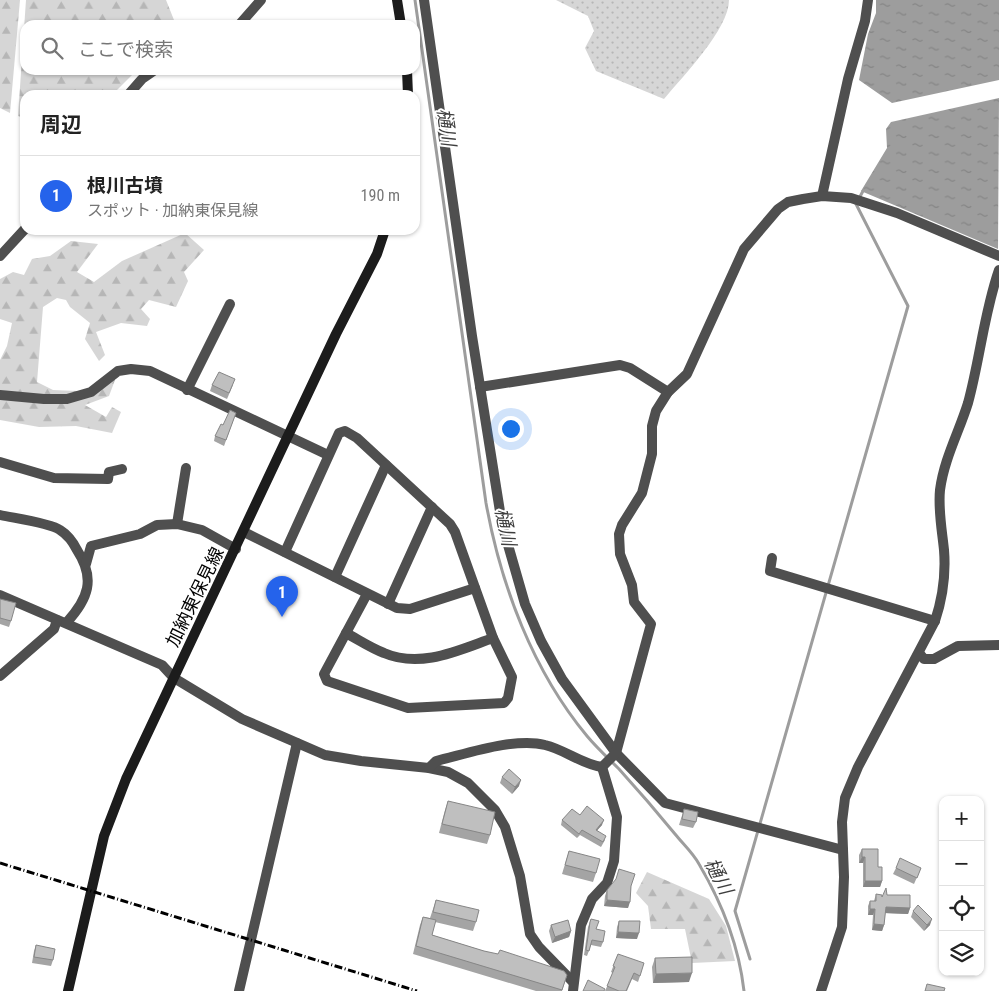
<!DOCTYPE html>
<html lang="ja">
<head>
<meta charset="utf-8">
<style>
	:root { --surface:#fff; --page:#f2f2f2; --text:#222; --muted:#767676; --line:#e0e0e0; --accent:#2563eb }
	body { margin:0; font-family:"Roboto Condensed","Noto Sans JP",sans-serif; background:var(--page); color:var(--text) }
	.controls { position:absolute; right:15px; bottom:15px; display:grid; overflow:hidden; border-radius:10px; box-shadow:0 1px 4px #0004 }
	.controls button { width:45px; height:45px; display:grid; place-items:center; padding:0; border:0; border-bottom:1px solid var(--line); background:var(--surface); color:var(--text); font:25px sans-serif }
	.you { position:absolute; left:510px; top:428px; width:18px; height:18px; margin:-12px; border:4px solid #fff; border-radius:50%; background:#1a73e8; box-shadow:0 0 0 8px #1a73e833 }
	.badge { display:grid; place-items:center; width:32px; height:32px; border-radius:50%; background:var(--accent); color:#fff; font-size:16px; font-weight:700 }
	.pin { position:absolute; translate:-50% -41px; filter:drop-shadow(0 1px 2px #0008) }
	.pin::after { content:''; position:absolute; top:26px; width:18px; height:15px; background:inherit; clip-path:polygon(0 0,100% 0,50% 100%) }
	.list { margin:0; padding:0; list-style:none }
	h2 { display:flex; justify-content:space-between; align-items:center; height:65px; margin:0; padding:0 20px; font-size:21px }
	h2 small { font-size:16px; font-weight:400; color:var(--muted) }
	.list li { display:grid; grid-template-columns:32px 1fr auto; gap:15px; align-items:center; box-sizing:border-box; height:80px; padding:0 20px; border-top:1px solid var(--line) }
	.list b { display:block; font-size:19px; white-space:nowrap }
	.list p { margin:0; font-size:16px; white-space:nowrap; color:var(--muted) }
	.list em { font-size:16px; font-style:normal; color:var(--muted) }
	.icon { flex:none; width:28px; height:28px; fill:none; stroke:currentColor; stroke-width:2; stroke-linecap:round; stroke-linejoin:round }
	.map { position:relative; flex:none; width:999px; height:991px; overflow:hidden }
	.search { position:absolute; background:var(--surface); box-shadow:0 1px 4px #0004; left:20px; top:20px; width:400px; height:55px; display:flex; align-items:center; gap:12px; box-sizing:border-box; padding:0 18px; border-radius:15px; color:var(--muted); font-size:19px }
	.panel { position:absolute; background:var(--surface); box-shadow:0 1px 4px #0004; left:20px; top:90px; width:400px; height:145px; border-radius:15px }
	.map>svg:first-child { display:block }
	.grass { fill:url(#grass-dots) }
	.forest { fill:url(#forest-firs) }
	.water { fill:url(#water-ripples) }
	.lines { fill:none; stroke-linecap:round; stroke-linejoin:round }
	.stream { stroke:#9d9d9d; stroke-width:3 }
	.minor { stroke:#4f4f4f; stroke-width:10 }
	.tertiary { stroke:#4f4f4f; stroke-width:10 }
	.secondary { stroke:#1c1c1c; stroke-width:10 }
	.rail { stroke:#000; stroke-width:3; stroke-dasharray:8 2.5 1 2.5; stroke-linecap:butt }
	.wall { fill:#a4a4a4 }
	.shaded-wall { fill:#868686 }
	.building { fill:#bfbfbf; stroke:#868686 }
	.labels { text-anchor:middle; stroke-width:4; stroke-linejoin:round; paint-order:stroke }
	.street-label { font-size:18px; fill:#000; stroke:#fff }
	.water-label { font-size:19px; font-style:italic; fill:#3e3e3e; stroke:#fff }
</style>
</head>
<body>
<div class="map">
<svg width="999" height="991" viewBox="0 0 999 991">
	<defs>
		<pattern id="grass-dots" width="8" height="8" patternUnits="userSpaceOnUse" patternTransform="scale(1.25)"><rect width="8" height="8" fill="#d6d6d6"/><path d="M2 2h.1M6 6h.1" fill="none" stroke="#b6b6b6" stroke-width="1.8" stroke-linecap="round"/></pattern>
		<pattern id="forest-firs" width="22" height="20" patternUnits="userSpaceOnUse" patternTransform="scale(1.25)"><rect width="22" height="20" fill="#d6d6d6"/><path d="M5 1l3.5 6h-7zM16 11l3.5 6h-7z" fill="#b6b6b6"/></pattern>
		<pattern id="water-ripples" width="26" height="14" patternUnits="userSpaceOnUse" patternTransform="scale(1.25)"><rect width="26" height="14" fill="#9d9d9d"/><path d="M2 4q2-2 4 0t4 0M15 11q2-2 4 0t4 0" fill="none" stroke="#858585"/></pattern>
	</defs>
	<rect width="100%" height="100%" fill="#fff"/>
	<!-- grass -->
	<path class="grass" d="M556,0h173c0,29 -46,76 -65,99l-68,-28 -11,-23 9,-17 -6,-15z"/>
	<!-- forest -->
	<g class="forest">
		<polygon points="0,0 20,0 10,113 0,108"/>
		<polygon points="26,0 166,0 176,25 25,25 25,70 137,70 112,95 25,95 25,118 18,116"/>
		<polygon points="185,233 204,250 184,272 188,281 176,307 149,300 141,309 150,319 147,326 121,323 96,332 105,355 99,361 85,339 90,323 70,307 66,300 57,298 43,307 37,382 53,390 78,391 89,395 112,379 115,380 109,396 85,405 106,417 112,407 121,412 112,433 76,426 39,427 0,420 0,360 7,346 12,323 0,319 0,279 13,272 24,275 32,259 50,256 71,241 98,244 77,272 94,282 122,261"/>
		<polygon points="647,872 709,899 726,926 735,961 692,963 685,929 651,929 648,906 636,893"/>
	</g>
	<!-- water -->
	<g class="water">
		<polygon points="876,0 999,0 999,80 892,103 859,80 868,34 876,13"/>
		<polygon points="999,98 998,249 861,191 887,148 886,129 891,122"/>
	</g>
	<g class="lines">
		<!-- stream -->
		<g class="stream">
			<path d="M415,0l71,503c15,83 47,168 101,233 10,12 21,22 32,33 19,21 38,43 56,65 8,10 18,19 24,30 23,39 40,83 45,127"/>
			<polyline points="750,959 735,911 908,306 856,204 863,191"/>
		</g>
		<!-- minor -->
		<g class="minor">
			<polyline points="424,0 472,336 502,524 525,604 541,641 562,679 616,753 665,803 843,850"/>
			<polyline points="239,25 261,0"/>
			<polyline points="128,95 142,79 155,70"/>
			<polyline points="822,196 848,79 865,21 868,0"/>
			<polyline points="0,256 25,229"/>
			<polyline points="480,387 620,365 630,368 668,392"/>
			<polyline points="187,390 230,304"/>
			<polyline points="0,395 44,399 67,399 91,392 118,371 131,369 150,371 328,455"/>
			<polyline points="0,462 54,478 108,479 109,472 122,469"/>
			<path d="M0,515c13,3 50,8 60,15 8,5 13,12 17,20 19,29 11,49 -10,72"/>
			<polyline points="177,524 186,468"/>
			<polyline points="244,532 397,608 410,609 475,588"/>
			<polyline points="285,552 339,433 345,431 357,438 450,524 455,532 493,638 512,677 508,698 504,703 408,708 327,681 324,674 367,594"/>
			<polyline points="772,558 770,571 935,621"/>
			<polyline points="86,564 91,546 140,534 157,525 177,524 202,530 236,549"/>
			<polyline points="335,577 386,465"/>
			<polyline points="0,595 162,665 174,678 242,719 325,755 361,761 429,768 448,772 468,783 495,810 505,827 520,876 530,934 539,947 573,982"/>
			<polyline points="388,604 432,507"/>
			<path d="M346,633c13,7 25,15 38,20 37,16 75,-3 109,-15"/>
			<polyline points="919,653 924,659 934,659 958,646 999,645"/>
			<polyline points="0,676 54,629 57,620"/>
			<polyline points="602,767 616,753 651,624 634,602 632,585 620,554 619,534 622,525 642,493 652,454 652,426 656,411 668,392 687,374 744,249 778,209 788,202 803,199 822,196 851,198 897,213 999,256"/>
			<path d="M429,768l7,-7c30,-7 79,-24 109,-16 21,5 36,19 57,22"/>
			<polyline points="239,991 297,743"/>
			<polyline points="573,991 581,925 592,899 607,883 614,861 617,817 602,767"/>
		</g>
		<!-- tertiary -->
		<path class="tertiary" d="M821,991l21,-64 2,-50 -2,-55 3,-24 13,-31 77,-146c8,-24 11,-46 9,-71 -2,-20 -6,-40 -4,-60 4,-31 19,-58 28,-87 12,-44 16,-90 31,-133"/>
		<!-- secondary -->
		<g class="secondary">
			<polyline points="397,0 401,25"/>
			<polyline points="407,70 408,95"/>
			<polyline points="68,991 104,836 126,779 336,334 377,254 385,230"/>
		</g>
		<!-- rail -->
		<polyline class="rail" points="0,863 417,991"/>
	</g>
	<!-- wall -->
	<g class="wall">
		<polygon points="212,385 233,385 227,399 210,391"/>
		<polygon points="236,413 224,446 214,441 215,436 223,425"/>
		<polygon points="0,599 11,621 9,627 0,624"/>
		<polygon points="502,777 519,786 512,794 500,783"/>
		<polygon points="448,801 490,835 487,844 439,833 445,810"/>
		<polygon points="684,809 696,822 693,828 679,825"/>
		<polygon points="580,815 602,825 597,830 605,840 601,847 580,835 577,838 561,825 562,820"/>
		<polygon points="862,849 878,867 882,881 880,887 863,887 863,863 859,863 859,855"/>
		<polygon points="569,851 596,873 593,882 562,874"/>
		<polygon points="896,868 921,868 914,884 893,874"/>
		<polygon points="631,886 628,908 604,906 605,896 607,890"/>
		<polygon points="876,894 882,897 887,895 910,908 908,914 885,913 884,925 882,931 872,930 873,915 868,915 868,906 870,901 874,901"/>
		<polygon points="436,900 476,922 473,931 435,922 432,935 484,951 567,975 562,991 536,991 413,954 420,925 423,917 430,918"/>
		<polygon points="913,911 930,925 924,931 911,917"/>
		<polygon points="591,919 603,942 601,947 591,945 587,956 584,955 588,927"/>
		<polygon points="619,921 637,939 616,938 617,927"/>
		<polygon points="551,925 571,931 569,937 552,943 549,931"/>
		<polygon points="36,945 53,960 51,966 32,963 34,951"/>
		<polygon points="618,954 640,976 638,982 632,979 627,991 605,991 613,973 611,972"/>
		<polygon points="655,958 689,982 653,983 652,967"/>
	</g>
	<!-- shaded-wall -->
	<g class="shaded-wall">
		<polygon points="521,780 519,786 512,794 515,787"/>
		<polygon points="604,820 602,825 594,834 596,830"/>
		<polygon points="862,857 865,857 863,863 859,863"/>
		<polygon points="865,881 882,881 880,887 863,887"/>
		<polygon points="607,900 630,902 628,908 604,906"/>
		<polygon points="886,907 910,908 908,914 884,913"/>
		<polygon points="870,909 875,909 873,915 868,915"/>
		<polygon points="932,919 930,925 924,931 927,925"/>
		<polygon points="874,924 884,925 882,931 872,930"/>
		<polygon points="571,931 569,937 552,943 555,937"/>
		<polygon points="618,932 639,933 637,939 616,938"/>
		<polygon points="692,973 689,982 653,983 656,974"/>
	</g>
	<!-- building -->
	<g class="building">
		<polygon points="219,372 235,379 229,393 212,385"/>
		<polygon points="230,410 236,413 226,440 215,436 221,424 223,425"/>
		<polygon points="0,599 16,603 11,621 0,618"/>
		<polygon points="509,769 521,780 515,787 502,777"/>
		<polygon points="448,801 495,812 490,835 442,824"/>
		<polygon points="587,806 604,820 596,830 606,836 603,842 582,830 579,834 562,820 572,809 580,815"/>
		<polygon points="684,809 698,812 696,822 682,819"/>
		<polygon points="862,849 878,849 878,867 882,867 882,881 865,881 865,857 862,857"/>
		<polygon points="569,851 600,859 596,873 565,865"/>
		<polygon points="900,858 921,868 917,878 896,868"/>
		<polygon points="619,869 635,874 631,886 630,902 607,900 607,890 616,879"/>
		<polygon points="886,888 887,895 910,895 910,908 886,907 884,925 874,924 875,909 870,909 870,901 876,901 876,894 882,895 882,897"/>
		<polygon points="436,900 479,910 476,922 433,912"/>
		<polygon points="918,905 932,919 927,925 913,911"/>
		<polygon points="423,917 436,920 432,935 484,951 498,954 500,950 564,971 567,975 562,990 416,946"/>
		<polygon points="591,919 599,921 596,929 605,931 603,942 592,940 589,951 586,950 590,922"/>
		<polygon points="568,920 571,931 555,937 551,925"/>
		<polygon points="619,921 640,921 639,933 618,932"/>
		<polygon points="36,945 55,949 53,960 34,957"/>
		<polygon points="618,954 644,963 640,976 634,973 626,991 619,991 607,986 615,967 613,966"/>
		<polygon points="692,957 692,973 656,974 655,958"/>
		<polygon points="588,980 605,989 604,991 583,991"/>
		<polygon points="927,984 945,988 944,991 925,991"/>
	</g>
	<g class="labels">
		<!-- street labels -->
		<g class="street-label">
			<text transform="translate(195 597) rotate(-64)" y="6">加納東保見線</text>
		</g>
		<!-- water labels -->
		<g class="water-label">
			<text transform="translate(447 127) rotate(82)" y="7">樋川</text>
			<text transform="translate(506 527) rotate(78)" y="7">樋川</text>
			<text transform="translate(719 876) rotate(62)" y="7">樋川</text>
		</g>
	</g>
</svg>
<div class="controls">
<button>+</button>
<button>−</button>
<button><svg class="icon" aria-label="locate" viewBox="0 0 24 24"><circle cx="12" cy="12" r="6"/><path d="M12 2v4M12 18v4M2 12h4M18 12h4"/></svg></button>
<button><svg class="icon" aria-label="layers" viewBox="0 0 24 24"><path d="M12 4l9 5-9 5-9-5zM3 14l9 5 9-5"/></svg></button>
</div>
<div class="you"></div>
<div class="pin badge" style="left:282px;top:617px">1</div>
<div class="search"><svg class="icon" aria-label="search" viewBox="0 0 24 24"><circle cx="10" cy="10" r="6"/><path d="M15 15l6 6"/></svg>ここで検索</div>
<section class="panel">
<h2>周辺<small></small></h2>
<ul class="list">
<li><span class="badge">1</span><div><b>根川古墳</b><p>スポット · 加納東保見線</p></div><em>190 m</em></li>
</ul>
</section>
</div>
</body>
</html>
